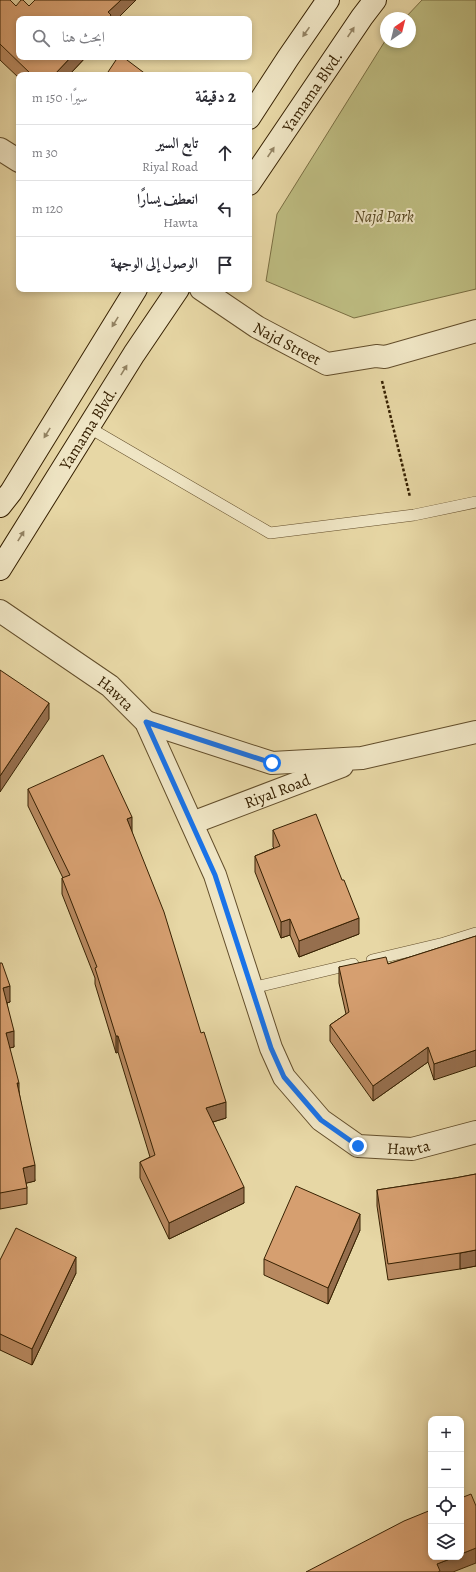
<!DOCTYPE html>
<html lang="ar">
<head>
<meta charset="utf-8">
<style>
	:root { --surface:#fff; --page:#f7f7f7; --text:#2b2b33; --muted:#7c7c81; --line:#e1e1e2 }
	body { margin:0; font-family:Alegreya,Amiri,serif; background:var(--page); color:var(--text); direction:rtl }
	.controls { position:absolute; right:12px; bottom:12px; display:grid; overflow:hidden; border-radius:8px; box-shadow:0 2px 6px #0003 }
	.controls button { width:36px; height:36px; display:grid; place-items:center; padding:0; border:0; border-bottom:1px solid var(--line); background:var(--surface); color:var(--text); font:20px sans-serif }
	.compass { position:absolute; left:380px; top:12px; width:36px; height:36px; border-radius:50%; background:var(--surface); box-shadow:0 2px 6px #0003; rotate:35deg }
	.stop { position:absolute; width:12px; height:12px; margin:-9px; border:3px solid #1a73e8; border-radius:50%; background:#fff }
	.stop.end { background:#1a73e8; border-color:#fff; box-shadow:0 1px 4px #0008 }
	.list { margin:0; padding:0; list-style:none }
	h2 { display:flex; justify-content:space-between; align-items:center; height:52px; margin:0; padding:0 16px; font-size:17px }
	h2 small { font-size:13px; font-weight:400; color:var(--muted) }
	.list li { display:grid; grid-template-columns:26px 1fr auto; gap:12px; align-items:center; box-sizing:border-box; height:56px; padding:0 16px; border-top:1px solid var(--line) }
	.list b { display:block; font-size:15px; white-space:nowrap }
	.list p { margin:0; font-size:13px; white-space:nowrap; color:var(--muted) }
	.list em { font-size:13px; font-style:normal; color:var(--muted) }
	.icon { flex:none; width:22px; height:22px; fill:none; stroke:currentColor; stroke-width:2; stroke-linecap:round; stroke-linejoin:round }
	.map { position:relative; flex:none; width:476px; height:1572px; overflow:hidden; direction:ltr }
	.search { position:absolute; background:var(--surface); box-shadow:0 2px 6px #0003; left:16px; top:16px; width:236px; height:44px; display:flex; align-items:center; gap:10px; box-sizing:border-box; padding:0 14px; border-radius:8px; color:var(--muted); font-size:15px }
	.panel { position:absolute; background:var(--surface); box-shadow:0 2px 6px #0003; left:16px; top:72px; width:236px; height:220px; border-radius:8px; direction:rtl }
	.map>svg:first-child { display:block }
	.park { fill:#bdbc81; stroke:#7a6e42 }
	.lines { fill:none; stroke-linecap:round; stroke-linejoin:round }
	.service-casing { stroke:#634e2b; stroke-width:12 }
	.minor-casing { stroke:#634e2b; stroke-width:24 }
	.secondary-casing { stroke:#372102; stroke-width:24 }
	.path { stroke:#372102; stroke-width:2.5; stroke-dasharray:3 2; stroke-linecap:butt }
	.service { stroke:#efe5c4; stroke-width:11 }
	.minor { stroke:#efe5c4; stroke-width:22 }
	.secondary { stroke:#efe5c4; stroke-width:22 }
	.wall { fill:#b88960; stroke:#372102 }
	.shaded-wall { fill:#966f4e; stroke:#372102 }
	.building { fill:#d69f70; stroke:#372102 }
	.oneway { fill:#938363 }
	.route { stroke:#1a73e8; stroke-width:5 }
	.labels { text-anchor:middle; stroke-width:4; stroke-linejoin:round; paint-order:stroke }
	.street-label { font-size:16px; fill:#372102; stroke:#efe5c4 }
	.park-label { font-size:16px; font-style:italic; fill:#584822; stroke:#efe5c4 }
</style>
</head>
<body>
<div class="map">
<svg width="476" height="1572" viewBox="0 0 476 1572">
	<rect width="100%" height="100%" fill="#e7d7a5"/>
	<filter id="stains"><feTurbulence type="fractalNoise" baseFrequency=".005" numOctaves="4"/><feColorMatrix values="0 0 0 0 .2 0 0 0 0 .09 0 0 0 0 .02 0 0 0 .5 -.17"/></filter>
	<radialGradient id="worn" r=".72"><stop offset=".6" stop-color="#630" stop-opacity="0"/><stop offset="1" stop-color="#630" stop-opacity=".3"/></radialGradient>
	<!-- park -->
	<polygon class="park" points="422,0 476,0 476,289 354,318 266,281 277,214 385,41 386,39 386,42 410,42 410,18 405,18"/>
	<g class="lines">
		<defs>
			<g id="service">
				<polyline points="88,427 270,533 414,515 476,502"/>
				<polyline points="372,960 444,943 476,933"/>
				<polyline points="252,988 353,964"/>
			</g>
			<g id="minor">
				<polyline points="0,149 19,161"/>
				<path id="s1" d="M201,289l56,38 70,37 49,-8 9,1 91,-26"/>
				<path id="s2" d="M0,611l110,75 36,36 69,153 56,173 13,29 37,43 37,26 54,3 64,-17"/>
				<polyline points="146,722 272,763 362,758 476,732"/>
				<path id="s3" d="M192,823l150,-57"/>
			</g>
			<g id="secondary">
				<polyline points="249,118 288,58 328,0"/>
				<path id="s4" d="M249,184l113,-167 13,-17"/>
				<polyline points="0,506 11,492 136,289"/>
				<path id="s5" d="M0,569l134,-215 44,-65"/>
			</g>
		</defs>
		<!-- service casing -->
		<use href="#service" class="service-casing"/>
		<!-- minor casing -->
		<use href="#minor" class="minor-casing"/>
		<!-- secondary casing -->
		<use href="#secondary" class="secondary-casing"/>
		<!-- path -->
		<polyline class="path" points="382,381 410,497"/>
		<!-- service -->
		<use href="#service" class="service"/>
		<!-- minor -->
		<use href="#minor" class="minor"/>
		<!-- secondary -->
		<use href="#secondary" class="secondary"/>
	</g>
	<!-- wall -->
	<g class="wall">
		<polygon points="0,0 19,57 86,57 69,75 19,75 19,78 0,60"/>
		<polygon points="28,789 132,832 226,1118 213,1122 244,1203 169,1239 140,1178 140,1162 150,1157 118,1052 116,1053 95,984 95,978 62,894 62,878 63,878 28,806"/>
		<polygon points="273,830 359,934 299,957 290,935 281,938 255,872 255,856 274,848 273,847"/>
		<polygon points="476,936 434,1080 428,1062 373,1101 330,1041 330,1025 346,1014 339,983 339,967 388,964"/>
		<polygon points="0,963 10,1002 7,1003 14,1047 9,1048 19,1092 35,1181 26,1183 27,1188 27,1204 0,1209"/>
		<polygon points="476,1174 476,1266 460,1269 388,1280 377,1206 377,1190 455,1178"/>
		<polygon points="360,1230 328,1304 264,1275 264,1259"/>
		<polygon points="0,1260 76,1273 32,1365 0,1350"/>
	</g>
	<!-- shaded-wall -->
	<g class="shaded-wall">
		<polygon points="121,0 136,0 117,19 108,19 108,12"/>
		<polygon points="71,57 86,57 69,75 54,75"/>
		<polygon points="49,703 49,719 0,792 0,776"/>
		<polygon points="132,817 132,833 127,819"/>
		<polygon points="359,918 359,934 299,957 299,941"/>
		<polygon points="290,919 290,935 281,938 281,922"/>
		<polygon points="10,986 10,1002 3,1004 3,988"/>
		<polygon points="14,1031 14,1047 6,1049 6,1033"/>
		<polygon points="116,1036 118,1036 118,1052 116,1053"/>
		<polygon points="428,1047 428,1062 373,1101 373,1086"/>
		<polygon points="476,1050 476,1066 434,1080 434,1064"/>
		<polygon points="17,1083 19,1083 19,1099"/>
		<polygon points="226,1102 226,1118 206,1124 206,1108"/>
		<polygon points="35,1165 35,1181 23,1184 23,1168"/>
		<polygon points="244,1187 244,1203 169,1239 169,1223"/>
		<polygon points="360,1214 360,1230 328,1304 328,1288"/>
		<polygon points="476,1250 476,1266 460,1269 460,1253"/>
		<polygon points="76,1257 76,1273 32,1365 32,1349"/>
		<polygon points="476,1548 476,1563 453,1572 437,1572 437,1564 455,1557 461,1557 461,1554"/>
	</g>
	<!-- building -->
	<g class="building">
		<polygon points="0,0 10,0 16,6 21,0 23,0 29,6 35,0 121,0 108,12 111,15 108,19 19,19 19,57 71,57 54,75 32,75 0,44"/>
		<polygon points="118,57 123,57 147,75 106,75"/>
		<polygon points="0,670 49,703 0,776"/>
		<polygon points="103,755 132,817 127,819 164,912 201,1033 204,1032 226,1102 206,1108 244,1187 169,1223 140,1162 155,1155 118,1036 116,1036 95,968 97,967 62,878 70,875 28,789"/>
		<polygon points="316,814 342,880 344,880 359,918 299,941 290,919 281,922 255,856 280,846 273,830"/>
		<polygon points="476,936 476,1050 434,1064 428,1047 373,1086 330,1025 349,1012 339,967 386,957 388,964"/>
		<polygon points="0,963 2,963 10,986 3,988 14,1031 6,1033 19,1083 17,1083 35,1165 23,1168 27,1188 0,1193"/>
		<polygon points="476,1174 476,1250 460,1253 388,1264 377,1190 455,1178"/>
		<polygon points="296,1186 360,1214 328,1288 264,1259"/>
		<polygon points="16,1228 76,1257 32,1349 0,1334 0,1260"/>
		<polygon points="471,1494 476,1506 476,1548 461,1554 461,1498"/>
		<polygon points="431,1510 431,1557 455,1557 437,1564 440,1571 438,1572 306,1572 404,1521"/>
	</g>
	<!-- one-way arrows -->
	<defs><path id="oneway-solid" d="M-6-.8H1V-3.2L6.5 0L1 3.2V.8H-6Z"/></defs>
	<g class="oneway">
		<use href="#oneway-solid" transform="translate(306 32) rotate(125)"/>
		<use href="#oneway-solid" transform="translate(351 32) rotate(-56)"/>
		<use href="#oneway-solid" transform="translate(271 152) rotate(-56)"/>
		<use href="#oneway-solid" transform="translate(115 322) rotate(122)"/>
		<use href="#oneway-solid" transform="translate(124 370) rotate(-58)"/>
		<use href="#oneway-solid" transform="translate(47 433) rotate(122)"/>
		<use href="#oneway-solid" transform="translate(21 536) rotate(-58)"/>
	</g>
	<g class="lines">
		<!-- route -->
		<polyline class="route" points="272,763 146,722 215,875 271,1048 284,1077 321,1120 358,1146"/>
	</g>
	<g class="labels">
		<!-- street labels -->
		<g class="street-label">
			<text dy="6" stroke="none"><textPath href="#s4" startOffset="112">Yamama Blvd.</textPath></text>
			<text dy="6" stroke="none"><textPath href="#s1" startOffset="102">Najd Street</textPath></text>
			<text dy="6" stroke="none"><textPath href="#s5" startOffset="166">Yamama Blvd.</textPath></text>
			<text dy="6" stroke="none"><textPath href="#s2" startOffset="142">Hawta</textPath></text>
			<text dy="6" stroke="none"><textPath href="#s3" startOffset="91">Riyal Road</textPath></text>
			<text dy="6" stroke="none"><textPath href="#s2" startOffset="718">Hawta</textPath></text>
		</g>
		<!-- park labels -->
		<g class="park-label">
			<text x="384" y="222">Najd Park</text>
		</g>
	</g>
	<rect width="100%" height="100%" filter="url(#stains)"/>
	<rect width="100%" height="100%" fill="url(#worn)"/>
</svg>
<div class="controls">
<button>+</button>
<button>−</button>
<button><svg class="icon" aria-label="locate" viewBox="0 0 24 24"><circle cx="12" cy="12" r="6"/><path d="M12 2v4M12 18v4M2 12h4M18 12h4"/></svg></button>
<button><svg class="icon" aria-label="layers" viewBox="0 0 24 24"><path d="M12 4l9 5-9 5-9-5zM3 14l9 5 9-5"/></svg></button>
</div>
<svg class="compass" viewBox="-18 -18 36 36"><path d="M0-13l5 13h-10z" fill="#e53935"/><path d="M0 13l5-13h-10z" fill="#7c7c81"/></svg>
<div class="stop" style="left:272px;top:763px"></div>
<div class="stop end" style="left:358px;top:1146px"></div>
<div class="search"><svg class="icon" aria-label="search" viewBox="0 0 24 24"><circle cx="10" cy="10" r="6"/><path d="M15 15l6 6"/></svg>ابحث هنا</div>
<section class="panel">
<h2>2 دقيقة<small>سيرًا · 150 m</small></h2>
<ul class="list">
<li><svg class="icon" aria-label="ahead" viewBox="0 0 24 24"><path d="M12 20V5M6 11l6-6 6 6"/></svg><div><b>تابع السير</b><p>Riyal Road</p></div><em>30 m</em></li>
<li><svg class="icon" aria-label="left" viewBox="0 0 24 24"><path d="M17 20v-9H6M10 6l-5 5 5 5"/></svg><div><b>انعطف يسارًا</b><p>Hawta</p></div><em>120 m</em></li>
<li><svg class="icon" aria-label="arrive" viewBox="0 0 24 24"><path d="M6 21V4h12l-3 4 3 4H6"/></svg><div><b>الوصول إلى الوجهة</b></div></li>
</ul>
</section>
</div>
</body>
</html>
